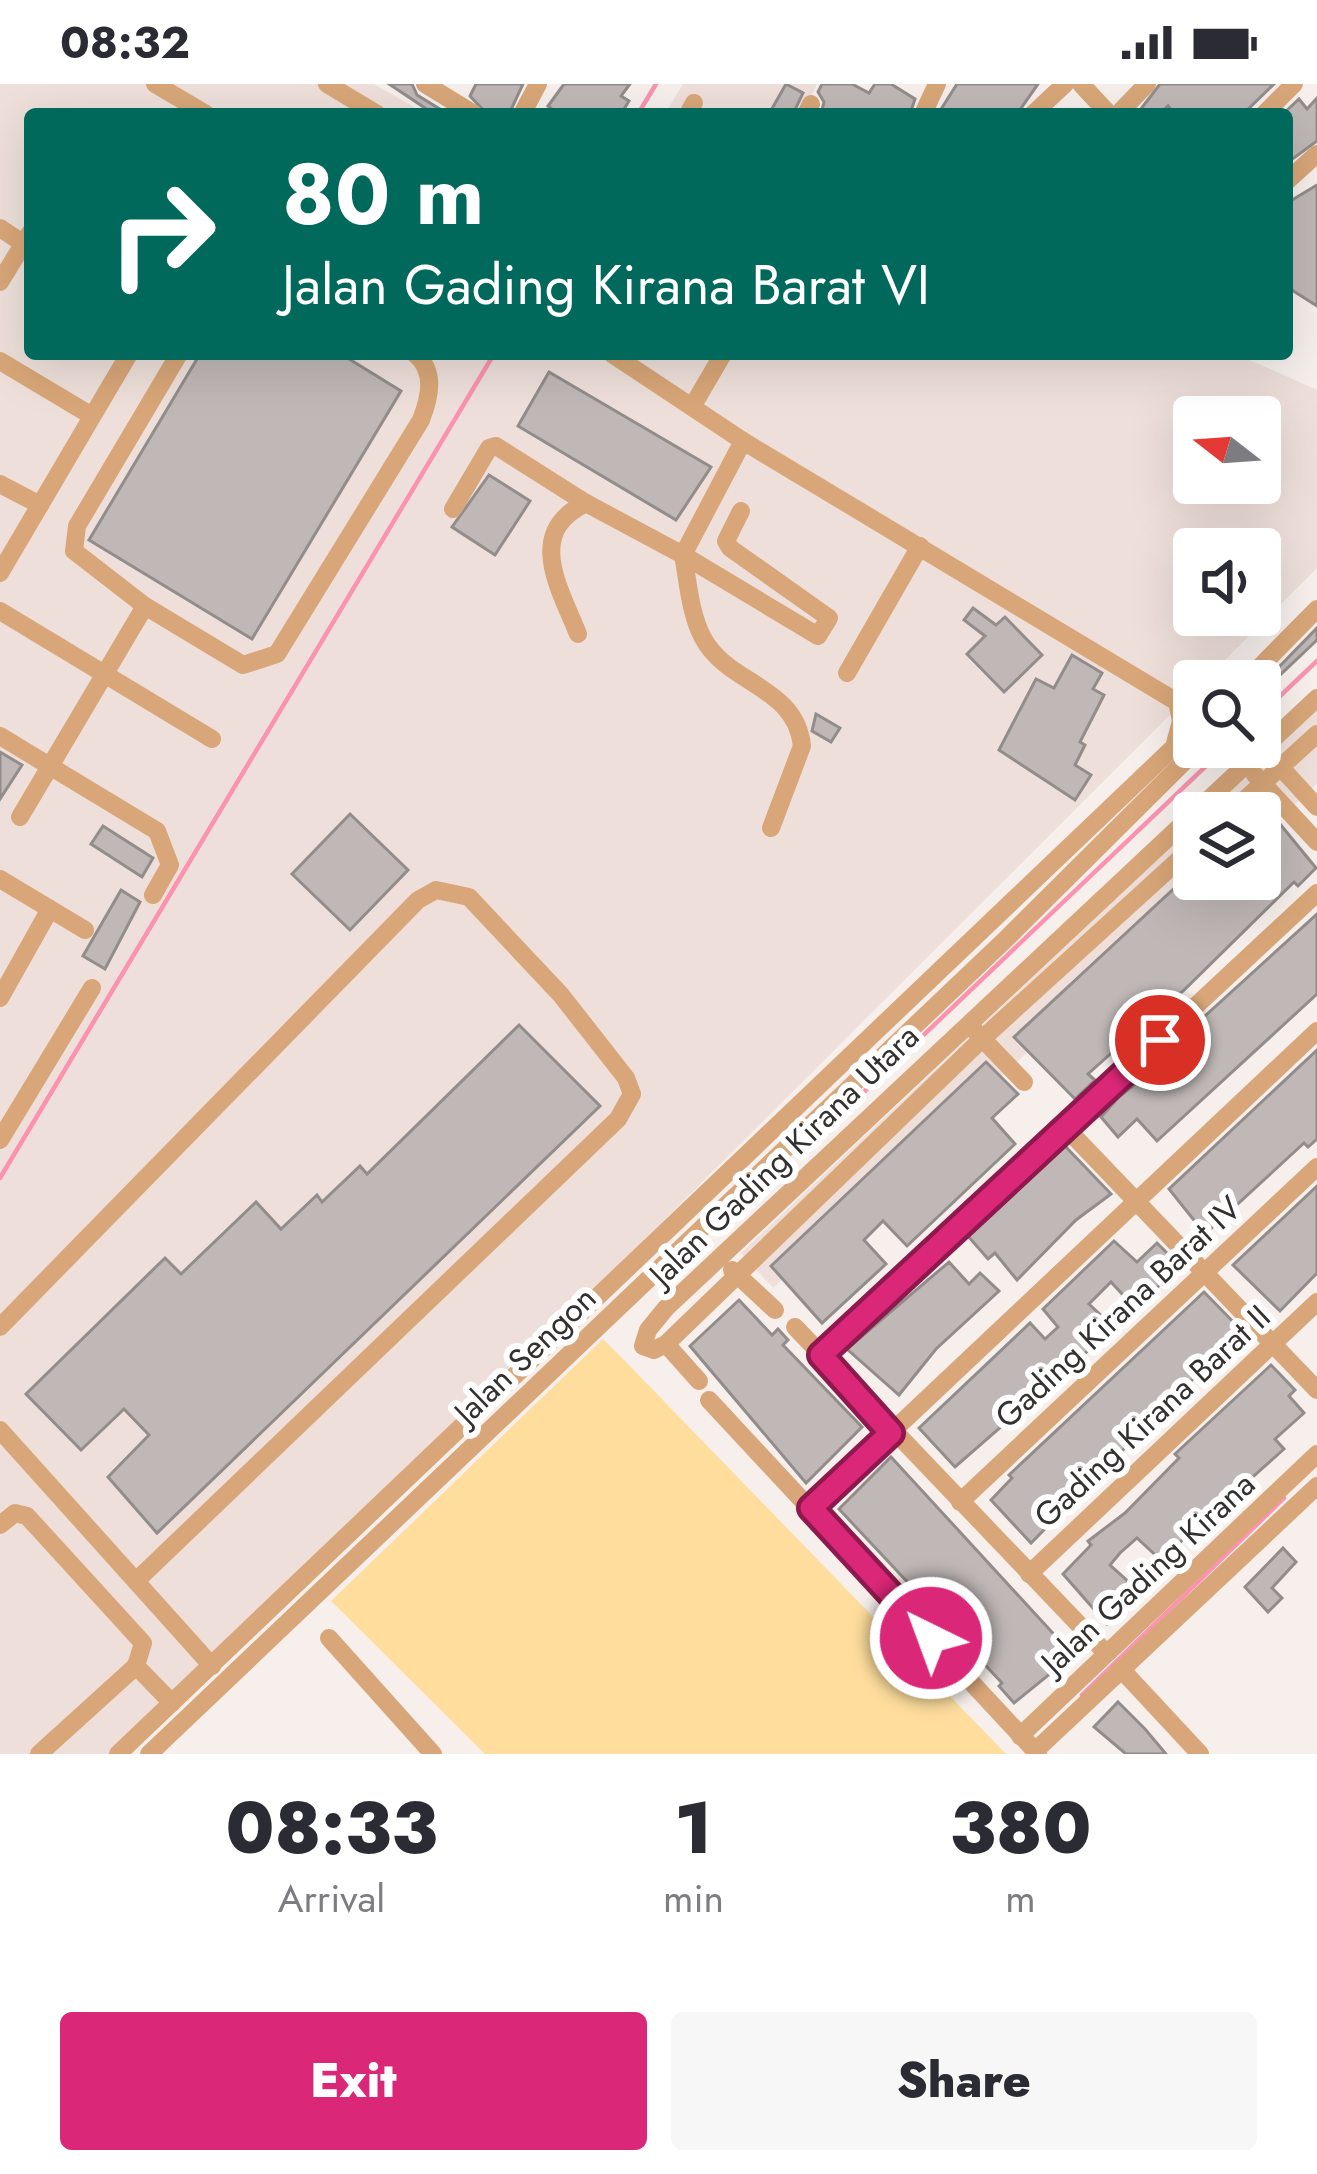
<!DOCTYPE html>
<style>
body{margin:0;font-family:Jost,sans-serif;background:#f7f7f7;color:#2b2b33;height:100vh;display:flex;flex-direction:column;font-size:45px;white-space:nowrap}
*{box-sizing:border-box;margin:0}
p{font-size:39px;color:#7c7c81}
.icon{flex:none;width:66px;height:66px;fill:none;stroke:currentColor;stroke-width:2;stroke-linecap:round;stroke-linejoin:round}
.map{position:relative;height:1670px;overflow:hidden}
.side{display:flex;flex-direction:column;background:#fff;flex:1}
.side>*{flex:none}
.guide{position:absolute;left:24px;top:24px;width:1269px;height:252px;border-radius:12px;box-shadow:0 12px 48px #0002;background:#00695c;color:#fff;overflow:hidden}
.needle{width:78px;rotate:287deg}
.controls{position:absolute;left:1173px;top:312px;display:grid;gap:24px}
.controls a{display:grid;place-items:center;width:108px;height:108px;border-radius:12px;background:#fff;box-shadow:0 12px 48px #0002;font-size:60px}
.pin{position:absolute;display:grid;place-items:center;width:102px;height:102px;color:#fff;margin:-51px;border:6px solid #fff;border-radius:50%;box-shadow:0 3px 12px #0007}
.me{position:absolute;width:132px;margin:-66px;rotate:318deg;stroke-linejoin:round;filter:drop-shadow(0 0 9px #0008)}
.turn{display:flex;align-items:center;gap:42px;height:252px;padding:0 60px;font-size:54px}
.turn .icon{width:156px;height:156px;stroke-width:2.5}
.turn b{display:block;font-size:84px;line-height:102px}
.eta{display:flex;justify-content:space-evenly;align-items:center;height:204px;text-align:center}
.eta b{font-size:72px;font-weight:800;line-height:84px}
.button{display:flex;gap:24px;margin-top:auto;padding:24px 60px}
.button a{flex:1;height:138px;border-radius:12px;background:#db2777;color:#fff;font-size:48px;font-weight:800;line-height:138px;text-align:center}
.button a+a{background:#f7f7f7;color:#2b2b33}
.status{display:flex;justify-content:space-between;align-items:center;height:84px;padding:0 60px;background:#fff;direction:ltr}
.status svg{height:33px;fill:currentColor}
.map>svg:first-child{display:block}
</style>
<div class="status"><b>08:32</b><svg viewBox="0 0 49 12"><path d="M0 12V9h3v3zM5 12V6h3v6zM10 12V3h3v9zM15 12V0h3v12zM26 1h20v11H26zM47 4h2v5h-2z"/></svg></div>
<div class="map">
<svg width="1317" height="1670" viewBox="0 0 1317 1670">
<rect width="100%" height="100%" fill="#f6efec"/>
<g fill="#eedfda" fill-rule="evenodd">
<path d="M0,0H374L426,30H30V270H1236L1317,306V484L1204,597H1194V607L129,1670H0ZM1194,333H1260V399H1194ZM1194,465H1260V531H1194Z"/>
<polygon points="683,0 817,0 803,30 665,30"/>
<polygon points="1317,625 1317,700 1260,753 1260,729 1207,729"/>
<polygon points="1194,741 1194,795 1214,795 773,1204 741,1169"/>
</g>
<polygon fill="#fedd9d" points="603,1255 624,1276 1006,1670 485,1670 331,1517"/>
<g fill="none" stroke-linecap="round" stroke-linejoin="round">
<g stroke="#fb93af" stroke-width="4.5">
<polyline points="638,30 656,0"/>
<polyline points="1260,631 1317,577"/>
<polyline points="806,1063 1226,663"/>
<polyline points="0,1094 494,270"/>
<polyline points="1082,1611 1284,1414"/>
</g>
</g>
<g fill="#bfb8b7" stroke="#928c8b" stroke-width="3">
<polygon points="389,0 412,0 417,11 448,30 434,30"/>
<polygon points="476,0 523,0 509,30 487,30 470,12"/>
<polygon points="564,0 630,0 621,12 629,17 621,30 558,30 548,22"/>
<polygon points="786,0 803,9 793,30 769,30"/>
<polygon points="822,0 852,0 869,9 875,0 891,0 915,15 910,30 821,30 824,18 818,8"/>
<polygon points="957,0 1038,0 1017,30 938,30"/>
<polygon points="1160,0 1274,0 1243,30 1175,30 1168,22 1159,30 1137,30"/>
<polygon points="1317,14 1317,57 1287,79 1283,30 1299,15 1307,25"/>
<polygon points="1317,101 1317,222 1287,203 1287,119"/>
<polygon points="200,270 341,270 401,307 252,555 89,456"/>
<polygon points="549,288 711,383 676,436 518,342"/>
<polygon points="489,391 530,417 495,471 452,443"/>
<polygon points="973,524 996,541 1005,533 1042,571 1004,608 967,570 985,552 964,536"/>
<polygon points="1317,544 1317,556 1280,591 1276,586"/>
<polygon points="1072,571 1102,589 1093,605 1104,611 1080,658 1085,661 1075,681 1091,691 1075,716 999,666 1036,595 1054,604"/>
<polygon points="816,630 840,644 831,658 812,647"/>
<polygon points="0,668 22,681 0,715"/>
<polygon points="1262,718 1316,784 1298,802 1294,798 1183,907 1143,935 1145,939 1088,990 1095,996 1075,1015 1014,953 1194,786 1194,795 1260,795"/>
<polygon points="350,730 408,786 350,846 292,790"/>
<polygon points="103,742 153,774 142,793 91,760"/>
<polygon points="121,806 140,818 105,885 83,872"/>
<polygon points="1317,830 1317,910 1157,1057 1137,1035 1118,1053 1101,1033 1118,1014 1182,962 1194,942"/>
<polygon points="519,941 600,1022 157,1449 108,1393 149,1351 124,1325 81,1366 26,1310 165,1174 181,1190 256,1118 281,1145 317,1111 322,1118 360,1082 367,1090"/>
<polygon points="1317,966 1317,1055 1308,1063 1304,1059 1205,1150 1169,1105"/>
<polygon points="986,978 1018,1010 992,1034 1015,1060 907,1162 883,1137 864,1156 886,1180 822,1239 771,1182"/>
<polygon points="1065,1062 1111,1110 1076,1136 1017,1196 995,1169 988,1175 968,1152"/>
<polygon points="1317,1102 1317,1189 1280,1227 1233,1181"/>
<polygon points="1114,1157 1137,1178 1157,1159 1180,1182 1135,1224 1111,1198 1089,1220 1111,1241 1098,1258 955,1383 919,1344 1030,1239 1045,1255 1058,1243 1043,1225"/>
<polygon points="949,1178 969,1200 980,1189 999,1207 936,1265 899,1311 847,1265"/>
<polygon points="1204,1208 1247,1252 1197,1291 1031,1459 991,1416 1012,1394 1009,1391"/>
<polygon points="739,1216 772,1251 778,1245 788,1256 783,1261 862,1343 806,1399 690,1262"/>
<polygon points="1271,1281 1295,1306 1289,1312 1304,1329 1275,1355 1284,1365 1183,1455 1164,1479 1137,1454 1120,1469 1110,1481 1140,1508 1107,1540 1063,1490 1091,1461 1088,1457 1125,1429 1179,1374 1175,1370"/>
<polygon points="891,1373 1073,1571 1014,1619 999,1602 1002,1599 839,1425"/>
<polygon points="1283,1464 1296,1478 1272,1504 1282,1514 1268,1528 1245,1503"/>
<polygon points="1118,1618 1145,1645 1166,1670 1126,1670 1094,1643"/>
</g>
<g fill="none" stroke-linecap="round" stroke-linejoin="round">
<g stroke="#d8a678" stroke-width="18">
<polyline points="155,0 206,30"/>
<polyline points="327,0 377,30"/>
<polyline points="425,0 474,30"/>
<polyline points="1081,0 1109,30"/>
<polyline points="522,30 538,0"/>
<polyline points="688,30 694,19"/>
<polyline points="806,30 811,20"/>
<polyline points="923,30 937,0"/>
<polyline points="1033,30 1065,0"/>
<polyline points="1118,30 1147,0"/>
<polyline points="1264,30 1294,0"/>
<polyline points="1287,97 1317,70"/>
<polyline points="0,144 30,164"/>
<polyline points="0,198 30,149"/>
<path d="M179,270L77,442L74,467L145,522L243,581L277,570L421,336C430,313 436,287 415,270"/>
<polyline points="0,277 92,332"/>
<polyline points="692,323 723,270"/>
<polyline points="0,400 40,421"/>
<polyline points="453,425 489,364 496,362 586,419"/>
<path d="M741,427L726,457L730,464L829,534L818,552L683,471C688,497 690,530 703,554C728,601 796,602 802,662L771,744"/>
<polyline points="0,489 129,270"/>
<polyline points="0,527 212,655"/>
<path d="M578,550C559,503 525,448 586,419L683,471L743,357"/>
<polyline points="847,589 920,462"/>
<polyline points="1246,597 1317,525"/>
<polyline points="0,652 157,747 170,781 153,811"/>
<polyline points="1274,676 1317,723"/>
<polyline points="1255,691 1317,758"/>
<polyline points="1230,729 1317,650"/>
<polyline points="20,733 145,522"/>
<polyline points="1194,762 982,955 666,1260 654,1266 643,1262 648,1246 666,1224 1317,614"/>
<polyline points="0,795 85,846"/>
<polyline points="0,914 50,825"/>
<polyline points="974,946 1024,998"/>
<polyline points="1065,1043 1317,1306"/>
<polyline points="0,1056 92,904"/>
<polyline points="732,1186 775,1226"/>
<polyline points="0,1243 418,816 436,806 469,813 561,911 626,994 632,1010 618,1035 136,1497"/>
<polyline points="795,1243 1106,1569"/>
<polyline points="666,1260 699,1297"/>
<polyline points="821,1271 1317,809"/>
<polyline points="709,1316 1038,1670"/>
<polyline points="0,1346 212,1582"/>
<polyline points="960,1418 1317,1083"/>
<polyline points="811,1424 1317,947"/>
<polyline points="0,1441 15,1429 27,1432 143,1559 136,1582 172,1619"/>
<polyline points="1029,1490 1317,1218"/>
<polyline points="329,1554 433,1670"/>
<polyline points="1121,1585 1200,1670"/>
<polyline points="1020,1652 1317,1370"/>
<polyline points="1035,1667 1317,1402"/>
<polyline points="39,1670 136,1582"/>
<polyline points="118,1670 1174,663 1181,637 1177,618 743,357 612,270"/>
<polyline points="149,1670 1007,854 1199,663"/>
</g>
</g>
<g fill="none" stroke-linecap="round" stroke-linejoin="round">
<defs>
<polyline id="route" points="931,1554 811,1424 891,1349 821,1271 1160,956"/>
</defs>
<use href="#route" stroke="#8e194d" stroke-width="30"/>
<use href="#route" stroke="#db2777" stroke-width="21"/>
</g>
<g text-anchor="middle" dominant-baseline="central" stroke-width="12" stroke-linejoin="round" paint-order="stroke">
<g font-size="33" fill="#333130" stroke="#fff">
<text transform="translate(784 1071) rotate(-44)">Jalan Gading Kirana Utara</text>
<text transform="translate(1118 1228) rotate(-43)">Gading Kirana Barat IV</text>
<text transform="translate(525 1271) rotate(-44)">Jalan Sengon</text>
<text transform="translate(1152 1332) rotate(-43)">Gading Kirana Barat II</text>
<text transform="translate(1148 1489) rotate(-43)">Jalan Gading Kirana</text>
</g>
</g>
</svg>
<div class="controls">
<a><svg class="needle" viewBox="-14 -14 28 28"><path d="M0-13l5 13h-10z" fill="#e53935"/><path d="M0 13l5-13h-10z" fill="#7c7c81"/></svg></a>
<a><svg class="icon" aria-label="sound" viewBox="0 0 24 24"><path d="M4 9h4l5-4v14l-5-4H4zM17 9q2 3 0 6"/></svg></a>
<a><svg class="icon" aria-label="search" viewBox="0 0 24 24"><circle cx="10" cy="10" r="6"/><path d="M15 15l6 6"/></svg></a>
<a><svg class="icon" aria-label="layers" viewBox="0 0 24 24"><path d="M12 4l9 5-9 5-9-5zM3 14l9 5 9-5"/></svg></a>
</div>
<div class="pin" style="left:1160px;top:956px;background:#d93025"><svg class="icon" aria-label="arrive" viewBox="0 0 24 24"><path d="M6 21V4h12l-3 4 3 4H6"/></svg></div>
<svg class="me" style="left:931px;top:1554px" viewBox="-20 -20 40 40"><circle r="17" fill="#db2777" stroke="#fff" stroke-width="3"/><path d="M0-11L8 9 0 5-8 9z" fill="#fff"/></svg>
<div class="guide">
<div class="turn"><svg class="icon" aria-label="right" viewBox="0 0 24 24"><path d="M7 20v-9h11M14 6l5 5-5 5"/></svg><div><b>80 m</b>Jalan Gading Kirana Barat VI</div></div>
</div>
</div>
<section class="side">
<div class="eta">
<div><b>08:33</b><p>Arrival</p></div>
<div><b>1</b><p>min</p></div>
<div><b>380</b><p>m</p></div>
</div>
<div class="button"><a>Exit</a><a>Share</a></div>
</section>
